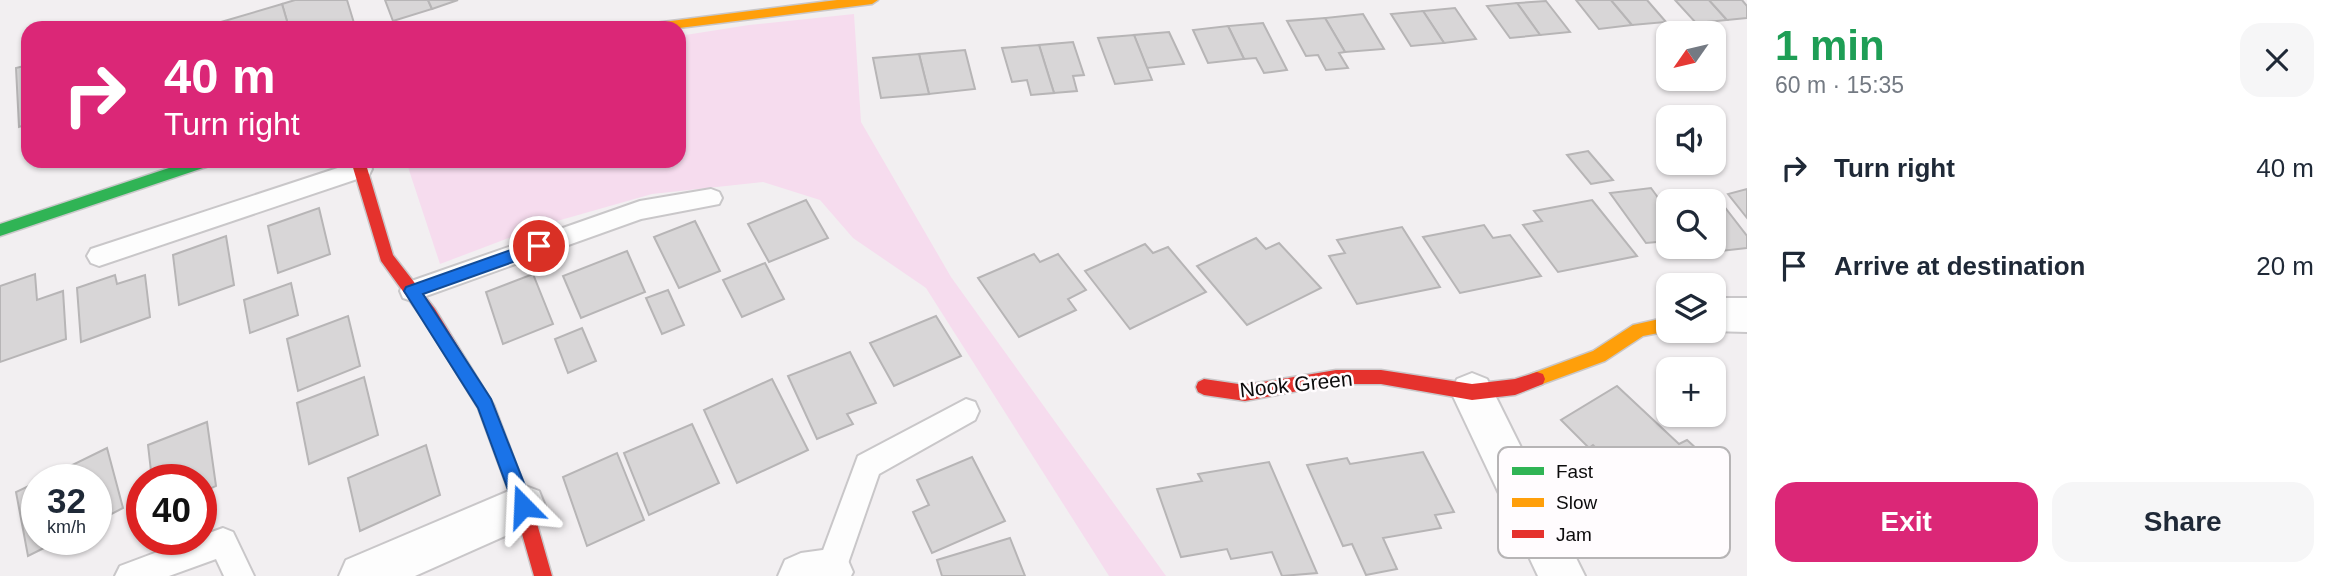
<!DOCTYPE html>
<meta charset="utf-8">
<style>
body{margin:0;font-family:Arial,sans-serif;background:#f6f6f7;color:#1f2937;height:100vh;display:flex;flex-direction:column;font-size:26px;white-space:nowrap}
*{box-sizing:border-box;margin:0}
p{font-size:23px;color:#747a83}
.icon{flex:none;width:38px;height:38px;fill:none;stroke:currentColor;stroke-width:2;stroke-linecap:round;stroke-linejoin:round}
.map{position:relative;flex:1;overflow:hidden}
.drawer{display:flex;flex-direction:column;background:#fff;width:595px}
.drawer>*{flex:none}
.guide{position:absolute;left:21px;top:21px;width:665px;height:147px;border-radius:21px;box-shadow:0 2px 5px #0004;background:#db2777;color:#fff;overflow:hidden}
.needle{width:46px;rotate:236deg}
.controls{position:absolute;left:1656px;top:21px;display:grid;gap:14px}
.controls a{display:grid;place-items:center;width:70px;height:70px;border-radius:14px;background:#fff;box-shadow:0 2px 5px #0004;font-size:35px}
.speed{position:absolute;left:21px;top:464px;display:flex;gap:14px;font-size:35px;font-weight:700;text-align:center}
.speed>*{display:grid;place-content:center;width:91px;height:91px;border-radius:50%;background:#fff;box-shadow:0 2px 5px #0004;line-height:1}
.speed small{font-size:18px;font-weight:400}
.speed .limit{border:10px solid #d22;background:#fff;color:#111}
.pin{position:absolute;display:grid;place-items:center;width:60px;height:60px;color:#fff;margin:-30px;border:4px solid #fff;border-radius:50%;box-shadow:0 2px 7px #0007}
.me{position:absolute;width:77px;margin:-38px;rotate:339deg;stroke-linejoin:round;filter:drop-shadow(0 0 5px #0008)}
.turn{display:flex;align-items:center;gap:24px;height:147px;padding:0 28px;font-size:32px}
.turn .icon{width:91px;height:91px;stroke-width:2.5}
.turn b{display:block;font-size:49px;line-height:60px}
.round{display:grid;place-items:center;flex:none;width:74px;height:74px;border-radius:21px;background:#f6f6f7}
.head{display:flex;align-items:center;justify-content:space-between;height:119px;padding:0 28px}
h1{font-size:42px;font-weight:700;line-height:52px;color:#1e9e55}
.action{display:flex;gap:14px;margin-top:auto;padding:14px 28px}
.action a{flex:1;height:80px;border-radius:21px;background:#db2777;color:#fff;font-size:28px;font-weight:700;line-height:80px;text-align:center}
.action a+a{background:#f6f6f7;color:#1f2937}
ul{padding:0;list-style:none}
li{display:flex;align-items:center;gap:21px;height:98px;padding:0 28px}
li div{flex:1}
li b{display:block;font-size:26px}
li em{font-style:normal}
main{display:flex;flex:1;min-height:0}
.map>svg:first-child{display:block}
</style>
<main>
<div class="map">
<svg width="1747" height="576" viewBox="0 0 1747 576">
<rect width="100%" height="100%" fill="#f2eff1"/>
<polygon fill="#f6dcee" points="854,14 861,122 951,277 1166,576 1109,576 926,288 853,238 820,200 763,182 652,194 543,225 440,264 406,161 679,161 679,36 749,25"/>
<g fill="#d8d6d7" stroke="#b7b5b6" stroke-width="2">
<polygon points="295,0 347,0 354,23 338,28 289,28 282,4"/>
<polygon points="385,0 428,0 432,9 393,21"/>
<polygon points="428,0 458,0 432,9"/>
<polygon points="1576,0 1611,0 1632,25 1599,29"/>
<polygon points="1611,0 1647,0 1666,22 1632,25"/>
<polygon points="1675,0 1709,0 1727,20 1696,23"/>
<polygon points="1709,0 1742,0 1747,6 1747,18 1727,20"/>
<polygon points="1546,1 1570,32 1540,35 1517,3"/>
<polygon points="1517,3 1540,35 1510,38 1487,6"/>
<polygon points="282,4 289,28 222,28 221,22"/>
<polygon points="1455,8 1476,39 1444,43 1423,11"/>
<polygon points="1423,11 1444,43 1411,46 1391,14"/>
<polygon points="1363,14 1384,49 1345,52 1325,18"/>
<polygon points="1325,18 1345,52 1339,53 1348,68 1326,70 1318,55 1306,56 1287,21"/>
<polygon points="1263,23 1287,70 1264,73 1256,58 1244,59 1228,26"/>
<polygon points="1228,26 1244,59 1208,63 1193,30"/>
<polygon points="1169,32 1184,64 1147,68 1134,35"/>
<polygon points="1134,35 1152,80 1115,84 1098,38"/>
<polygon points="1073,42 1084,75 1073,76 1077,91 1054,93 1039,45"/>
<polygon points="1039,45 1054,93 1031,95 1027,80 1012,82 1002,48"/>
<polygon points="965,50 975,89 929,94 919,54"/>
<polygon points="919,54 929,94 881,98 873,58"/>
<polygon points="28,65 28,124 19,127 16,68"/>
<polygon points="1588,151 1613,180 1591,184 1567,155"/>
<polygon points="1651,188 1659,199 1713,192 1747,236 1747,248 1694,254 1688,247 1713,247 1713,201 1668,201 1668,241 1646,243 1610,193"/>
<polygon points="1747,189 1747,218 1728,194"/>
<polygon points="806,200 828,238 769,262 748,224"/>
<polygon points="1592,200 1637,256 1558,272 1523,225 1542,221 1534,211"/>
<polygon points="319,208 330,254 278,273 268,226"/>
<polygon points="695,221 720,271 679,288 654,237"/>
<polygon points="1484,225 1493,238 1510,235 1541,276 1460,293 1423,237"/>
<polygon points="1402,227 1440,287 1357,304 1329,256 1345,253 1337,240"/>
<polygon points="226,236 234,285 179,305 173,255"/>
<polygon points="1256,238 1266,249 1279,243 1321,288 1247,325 1197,266"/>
<polygon points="1145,244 1153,253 1168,247 1206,292 1130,329 1085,271"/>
<polygon points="627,251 645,292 581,318 563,276"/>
<polygon points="1034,254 1040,262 1058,254 1086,290 1068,299 1076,310 1019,337 978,278"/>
<polygon points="765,263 784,299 742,317 723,280"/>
<polygon points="35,274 37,300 63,291 66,339 0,362 0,286"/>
<polygon points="533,274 553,324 503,344 486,292"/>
<polygon points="115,275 117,284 145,275 150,317 81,342 77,288"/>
<polygon points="291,283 298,315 250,333 244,300"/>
<polygon points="668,290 684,325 662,334 646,298"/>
<polygon points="348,316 360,366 298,391 287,339"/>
<polygon points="936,316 961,356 894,386 870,343"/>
<polygon points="582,328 596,361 568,373 555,339"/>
<polygon points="850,352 876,403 847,414 853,424 817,439 788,376"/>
<polygon points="364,377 378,435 309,464 297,403"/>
<polygon points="772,379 808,450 737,483 704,410"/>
<polygon points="1617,386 1679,444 1687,440 1708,459 1646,499 1593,445 1589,448 1561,420"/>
<polygon points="207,422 216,486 201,493 201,480 152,480 148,445"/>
<polygon points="692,424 719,483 649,515 624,453"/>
<polygon points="426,445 440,495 360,531 348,478"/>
<polygon points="107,448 123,508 96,522 96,480 64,480 62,470"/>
<polygon points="1423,452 1454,512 1435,515 1441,528 1383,538 1397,569 1366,575 1352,544 1343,546 1307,465 1347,458 1350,464"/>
<polygon points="617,453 644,520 587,546 563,477"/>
<polygon points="972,457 1005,521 932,553 913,512 929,505 917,480"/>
<polygon points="1269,462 1317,573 1282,576 1272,552 1231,559 1227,549 1181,557 1157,489 1202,481 1198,474"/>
<polygon points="62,470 64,480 42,480"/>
<polygon points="37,482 37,539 62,539 28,556 16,492"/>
<polygon points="1010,538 1025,576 942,576 937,560"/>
</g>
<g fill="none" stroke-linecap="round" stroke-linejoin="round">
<defs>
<g id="lane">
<polygon points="359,161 369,163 372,169 369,175 99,266 91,263 87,256 91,249"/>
<polygon points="711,189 719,192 722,198 719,204 641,219 412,301 403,298 400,291 403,284 640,201"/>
<polygon points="966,399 975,402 979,411 975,420 879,474 845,572 847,576 817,576 815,572 858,456"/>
<polygon points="223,528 233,532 254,576 224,576 216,559 169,576 115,576 120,566 192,539 201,539 201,536"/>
</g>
<g id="street">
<polygon points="1713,298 1747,298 1747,332 1710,331 1713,331"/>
<polygon points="1472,373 1487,379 1585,576 1538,576 1451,392 1457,379"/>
<polygon points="523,485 539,491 545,506 539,521 415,576 339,576 346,560"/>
<polygon points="830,549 846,556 853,572 851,576 778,576 785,560 801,553"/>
</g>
<polygon id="fast" points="190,161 214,161 212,165 0,236 0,224"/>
<g id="slow">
<polygon points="837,0 878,0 872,4 679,28 641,28 647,24"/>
<polygon points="1668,317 1669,331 1643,336 1605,361 1537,386 1531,384 1529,379 1531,374 1593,351 1633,325"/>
</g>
<g id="jam">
<polygon points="351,161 365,161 393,255 435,309 494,405 532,506 552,576 534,576 514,506 478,408 423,319 381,261"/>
<polygon points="1336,370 1381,370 1472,384 1515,379 1537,372 1543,374 1545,379 1543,384 1515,395 1472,400 1381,384 1336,384 1245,401 1204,395 1198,392 1196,387 1198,382 1204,379 1245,385"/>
</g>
</defs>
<use href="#lane" stroke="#c9c7c9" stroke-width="4"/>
<use href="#street" stroke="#c9c7c9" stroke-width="4"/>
<use href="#fast" stroke="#c9c7c9" stroke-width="3"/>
<use href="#slow" stroke="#c9c7c9" stroke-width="3"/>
<use href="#jam" stroke="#c9c7c9" stroke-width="3"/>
<use href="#lane" fill="#fdfdfd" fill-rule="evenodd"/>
<use href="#street" fill="#fdfdfd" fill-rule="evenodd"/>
<use href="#fast" fill="#30b455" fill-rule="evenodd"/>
<use href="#slow" fill="#ff9f0a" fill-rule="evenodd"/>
<use href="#jam" fill="#e5322d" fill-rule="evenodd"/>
</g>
<polygon fill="#1a73e8" stroke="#114b97" stroke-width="2" points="539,240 544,242 546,246 544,251 423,294 491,399 533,506 530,513 523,515 517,513 514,506 478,408 404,291 406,287"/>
<g text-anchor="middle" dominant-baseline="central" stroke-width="5" stroke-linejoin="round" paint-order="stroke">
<g font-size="21" fill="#0c0b0c" stroke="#fffcfe">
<text transform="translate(1296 384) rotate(-6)">Nook Green</text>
</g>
</g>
<rect x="1498" y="447" width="232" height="111" rx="10" fill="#fffcfe" stroke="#b6b4b5" stroke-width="2"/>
<rect x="1512" y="467" width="32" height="8" fill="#30b455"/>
<rect x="1512" y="498" width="32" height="9" fill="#ff9f0a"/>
<rect x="1512" y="530" width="32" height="8" fill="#e5322d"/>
<g font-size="19" fill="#0c0b0c">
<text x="1556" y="478">Fast</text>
<text x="1556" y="509">Slow</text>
<text x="1556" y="541">Jam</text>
</g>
</svg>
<div class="controls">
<a><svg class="needle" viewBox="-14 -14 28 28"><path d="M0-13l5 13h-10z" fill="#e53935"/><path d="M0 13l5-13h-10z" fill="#747a83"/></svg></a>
<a><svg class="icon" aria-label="sound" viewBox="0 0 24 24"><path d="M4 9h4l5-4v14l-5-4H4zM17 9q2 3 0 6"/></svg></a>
<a><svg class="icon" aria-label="search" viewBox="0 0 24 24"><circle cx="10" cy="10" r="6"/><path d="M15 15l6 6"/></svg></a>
<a><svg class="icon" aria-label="layers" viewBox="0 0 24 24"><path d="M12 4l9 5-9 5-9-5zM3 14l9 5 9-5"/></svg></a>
<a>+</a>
</div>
<div class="speed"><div>32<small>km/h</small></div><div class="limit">40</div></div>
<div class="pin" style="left:539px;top:246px;background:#d93025"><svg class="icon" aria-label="arrive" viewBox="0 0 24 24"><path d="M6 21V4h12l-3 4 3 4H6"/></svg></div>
<svg class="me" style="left:523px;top:506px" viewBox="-20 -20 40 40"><path d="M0-17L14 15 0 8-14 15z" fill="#1a73e8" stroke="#fff" stroke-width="4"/></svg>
<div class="guide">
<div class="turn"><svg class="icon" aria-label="right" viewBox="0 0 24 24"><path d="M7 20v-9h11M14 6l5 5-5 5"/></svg><div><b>40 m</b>Turn right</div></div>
</div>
</div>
<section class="drawer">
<div class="head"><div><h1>1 min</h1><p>60 m · 15:35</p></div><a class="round"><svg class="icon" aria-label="close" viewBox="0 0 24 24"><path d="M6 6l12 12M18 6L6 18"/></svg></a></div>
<ul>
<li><svg class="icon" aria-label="right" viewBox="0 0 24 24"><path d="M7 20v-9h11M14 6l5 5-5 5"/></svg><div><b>Turn right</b></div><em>40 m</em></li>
<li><svg class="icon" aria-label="arrive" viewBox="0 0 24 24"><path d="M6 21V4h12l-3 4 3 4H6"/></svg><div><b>Arrive at destination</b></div><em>20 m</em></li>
</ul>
<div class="action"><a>Exit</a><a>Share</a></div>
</section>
</main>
